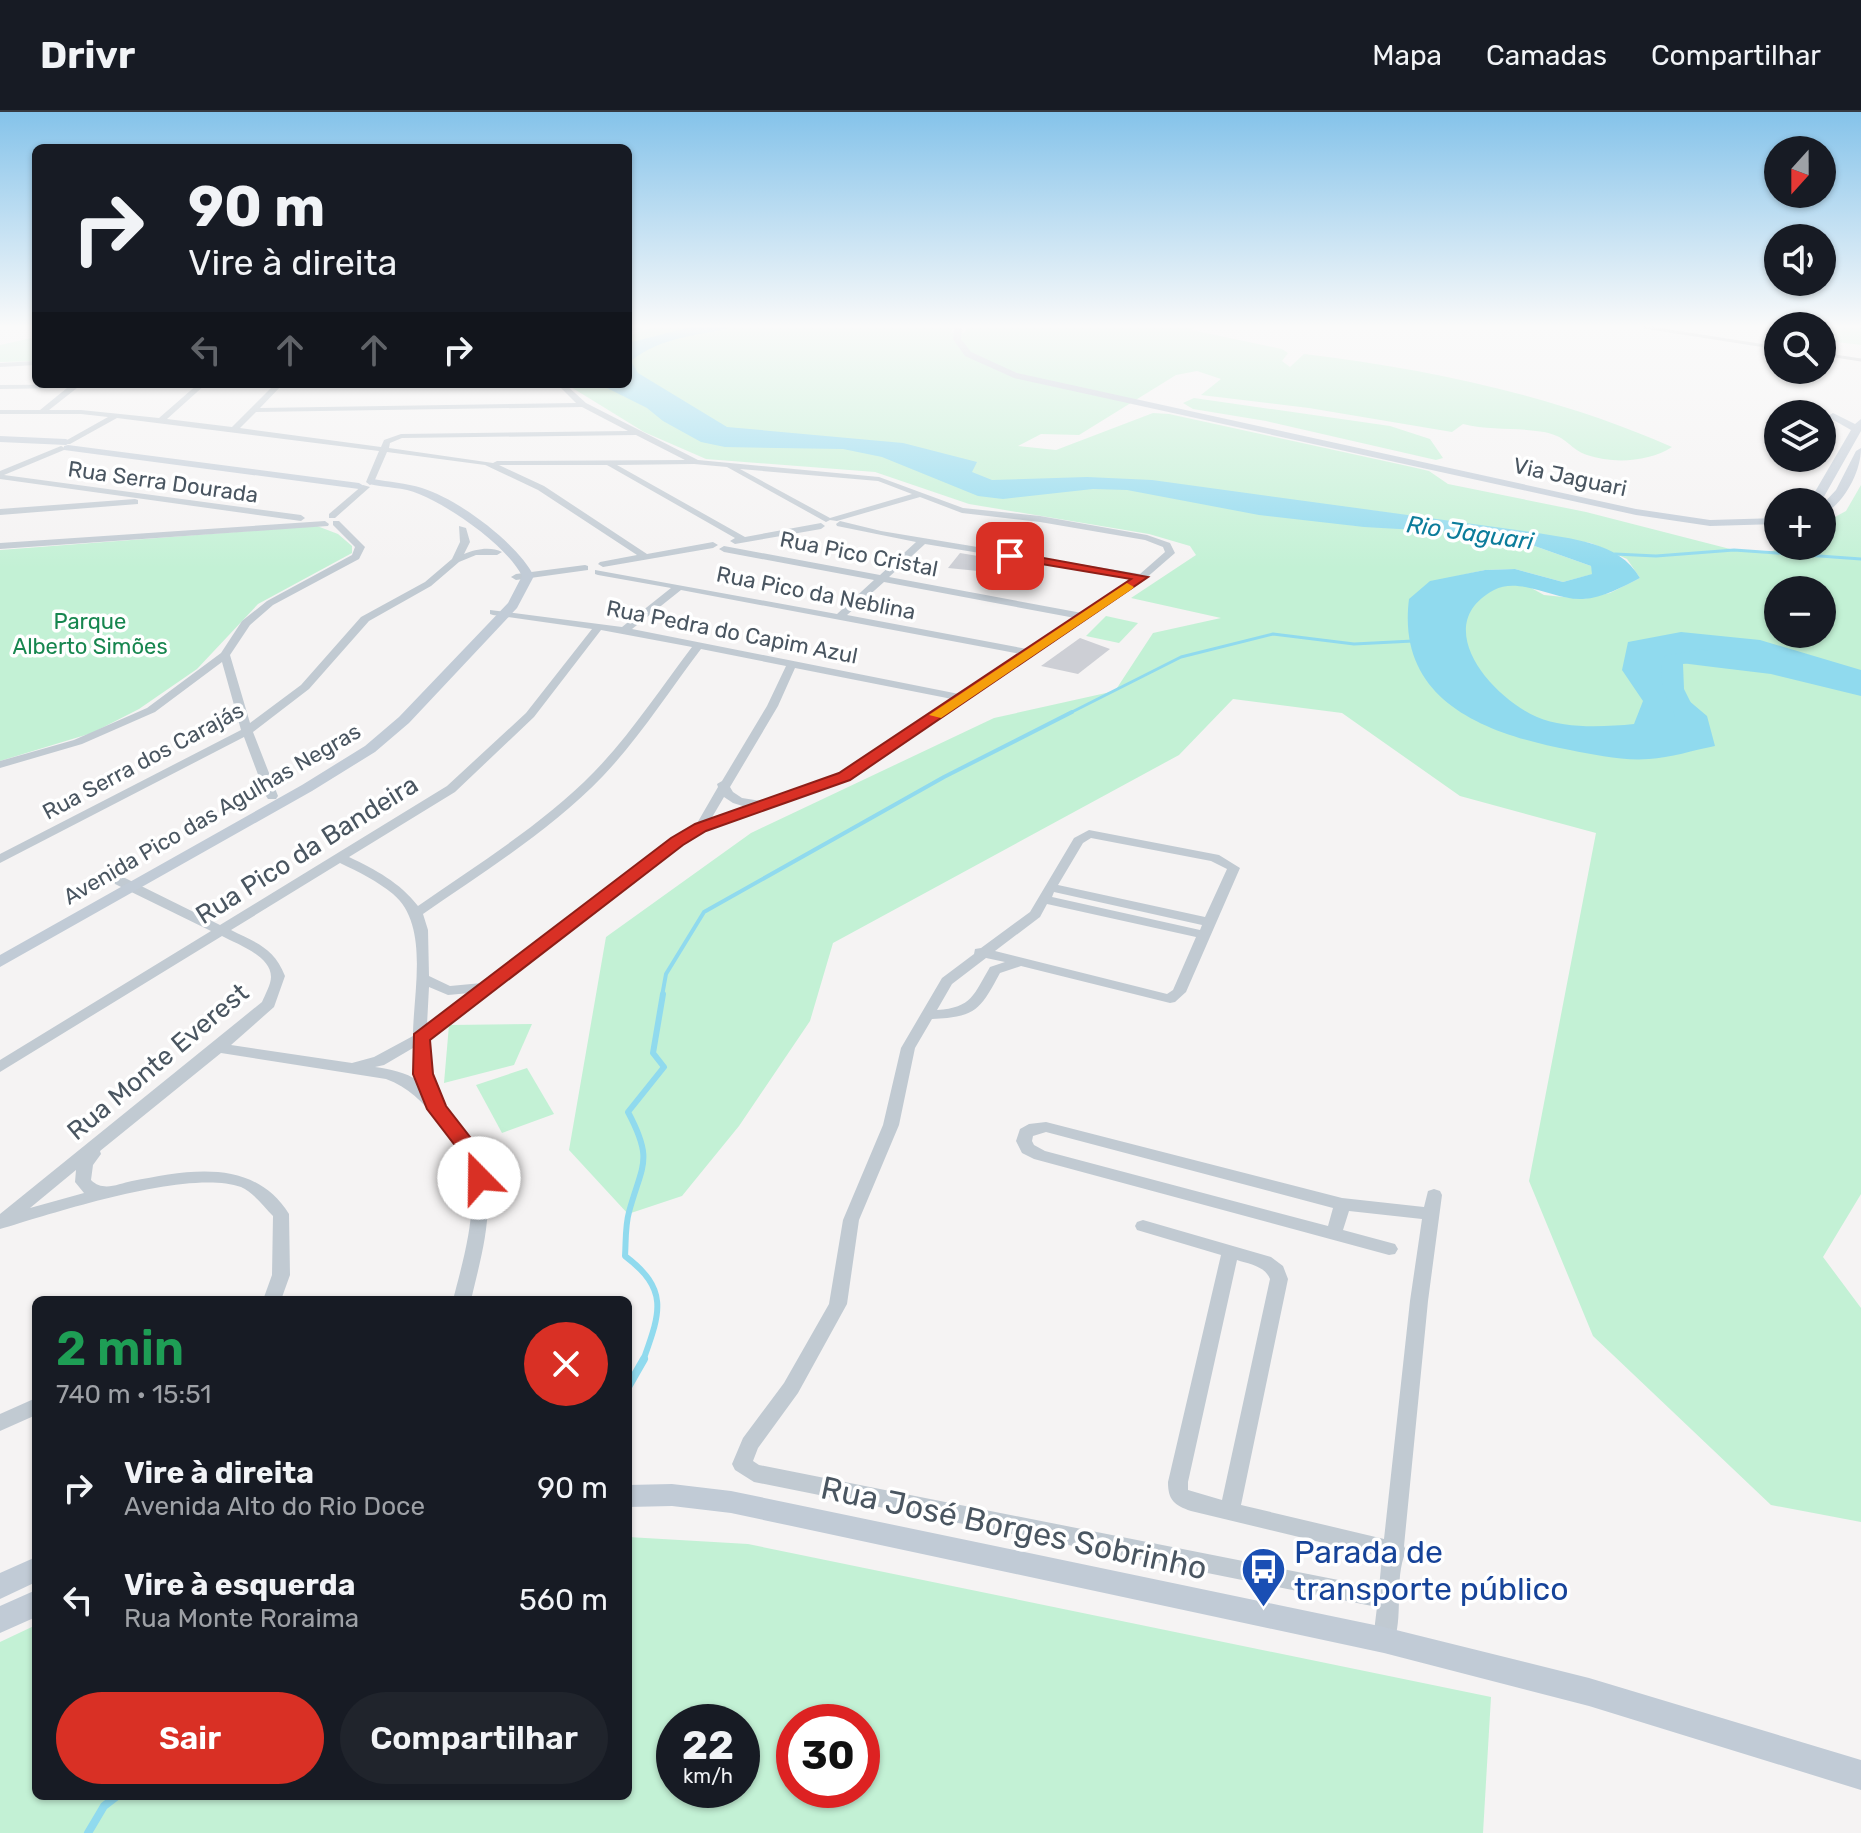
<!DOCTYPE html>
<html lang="pt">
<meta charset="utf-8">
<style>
body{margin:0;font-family:Rubik,sans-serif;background:#20242c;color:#f1f3f6;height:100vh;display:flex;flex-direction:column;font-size:30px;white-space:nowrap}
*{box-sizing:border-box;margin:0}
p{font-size:26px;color:#9ea1a6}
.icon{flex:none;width:44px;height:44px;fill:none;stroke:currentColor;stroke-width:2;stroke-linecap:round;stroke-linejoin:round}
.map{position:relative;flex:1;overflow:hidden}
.sheet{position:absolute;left:32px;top:1184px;width:600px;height:504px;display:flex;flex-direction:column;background:#171b24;border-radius:12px;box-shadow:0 2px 6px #0004}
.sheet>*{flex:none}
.guide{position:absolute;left:32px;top:32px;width:600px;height:244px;border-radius:12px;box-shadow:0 2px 6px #0004;background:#171b24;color:#f1f3f6;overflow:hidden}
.needle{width:52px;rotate:201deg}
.buttons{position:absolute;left:1764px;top:24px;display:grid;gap:16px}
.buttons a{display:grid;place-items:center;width:72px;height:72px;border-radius:50%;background:#171b24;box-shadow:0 2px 6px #0004;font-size:40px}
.speed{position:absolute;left:656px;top:1592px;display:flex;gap:16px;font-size:40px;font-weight:700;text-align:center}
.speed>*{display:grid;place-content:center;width:104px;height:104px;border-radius:50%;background:#171b24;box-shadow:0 2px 6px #0004;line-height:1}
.speed small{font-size:20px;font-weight:400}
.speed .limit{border:12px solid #d22;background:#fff;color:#111}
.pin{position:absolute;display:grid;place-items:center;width:68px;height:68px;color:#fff;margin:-34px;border-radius:16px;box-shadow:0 4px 12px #0006}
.me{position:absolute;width:88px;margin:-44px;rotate:338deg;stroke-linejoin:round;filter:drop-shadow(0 0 6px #0008)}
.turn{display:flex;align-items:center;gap:28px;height:168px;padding:0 24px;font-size:36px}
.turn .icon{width:104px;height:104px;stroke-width:2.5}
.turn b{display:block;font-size:56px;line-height:68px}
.lanes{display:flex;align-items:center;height:76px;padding:0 24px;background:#0003;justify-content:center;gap:40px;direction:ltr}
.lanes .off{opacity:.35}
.round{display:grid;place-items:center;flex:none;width:84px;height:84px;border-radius:42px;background:#20242c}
.headline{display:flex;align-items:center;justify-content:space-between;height:136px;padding:0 24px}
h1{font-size:48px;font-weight:600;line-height:60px;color:#1e9e55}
.cta{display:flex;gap:16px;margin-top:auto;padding:16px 24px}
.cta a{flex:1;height:92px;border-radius:48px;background:#d93025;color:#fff;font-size:32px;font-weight:600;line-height:92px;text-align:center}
.cta a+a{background:#20242c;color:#f1f3f6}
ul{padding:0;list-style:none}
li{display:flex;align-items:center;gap:24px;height:112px;padding:0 24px}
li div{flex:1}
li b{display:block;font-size:30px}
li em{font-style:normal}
header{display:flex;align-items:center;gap:48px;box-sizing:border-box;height:112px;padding:0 40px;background:#171b24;border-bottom:2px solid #363941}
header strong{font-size:38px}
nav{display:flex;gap:44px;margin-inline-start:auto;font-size:28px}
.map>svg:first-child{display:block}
</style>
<header>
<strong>Drivr</strong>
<nav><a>Mapa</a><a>Camadas</a><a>Compartilhar</a></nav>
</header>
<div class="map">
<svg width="1861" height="1721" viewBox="0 0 1861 1721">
<rect width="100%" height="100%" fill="#f5f3f3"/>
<g fill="#c3f1d5" fill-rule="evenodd">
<path d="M628,215H644L643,218L656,215H953L951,221H964L967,215H1195L1192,218L1282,237L1288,241L1282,249L1290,255L1304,242C1430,257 1556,284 1672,335C1649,350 1613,352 1587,343C1569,337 1569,325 1544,320C1517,315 1490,319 1463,312L1452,320L1309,296L1201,283L1221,267L1197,259L1176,263L1079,323L1041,322L1018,334L1056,338L1153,301L1169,302L1412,355L1429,359L1448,372L1586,400L1734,438L1771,440L1782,434H1822V412L1846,399L1861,373V1082L1823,1145L1861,1196V1410L1771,1393L1593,1224L1529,1069L1596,721L1460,684L1342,601L1233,587L1179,643L833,831L810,909L739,1014L682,1084L628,1102L569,1038L606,825L751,721L994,606L1115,579L1153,521L1221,506L1131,486L1196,443L1190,434L1149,422L969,392L875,360L706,347L644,320L566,272H628V225L640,219H628ZM1368,398L1591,431L1627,447L1640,466L1610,481L1583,487L1544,483L1515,467L1435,469L1485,458L1515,457L1563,470L1593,462L1591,454L1504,423L1349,413ZM1778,478H1822V522H1778Z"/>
<polygon points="1822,215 1861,215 1861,233 1822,228"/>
<polygon points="36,225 36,249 0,250 0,233"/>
<polygon points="1194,286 1390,314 1430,327 1443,346 1436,348 1266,309 1193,297 1183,291"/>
<polygon points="317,414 338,422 352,434 352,441 258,492 197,557 139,597 92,621 0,649 0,438"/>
<polygon points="1106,504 1138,511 1119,531 1086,524"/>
<polygon points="532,912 514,953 444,971 449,913"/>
<polygon points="527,956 554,1002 502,1021 476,973"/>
<path d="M628,1425L748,1432L1491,1585L1483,1721H0V1530L36,1513V1684H628ZM674,1610H742V1678H674ZM794,1610H862V1678H794Z"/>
</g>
<path fill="#90daee" d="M691,215H735C698,224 662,224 631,249L638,261L727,315L903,331L977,350L972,360L992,368L1087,365L1152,368L1532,420C1570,427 1619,429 1640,466C1622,475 1603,486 1583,487C1555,489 1520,464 1494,478C1429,513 1491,585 1537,605C1565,617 1604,615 1634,612L1643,589L1622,558L1628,530L1681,520L1760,528L1861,558V584L1771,562L1713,555L1681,551L1663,560L1668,571L1707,604L1715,634C1694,638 1670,646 1649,647C1623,649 1595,643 1570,638C1487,622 1396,590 1409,487L1430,469L1485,458L1515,457L1563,470L1592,462L1591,454L1504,423L1364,415L1259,403L1127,378L1093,377L1003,387L978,384L882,345L843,337L725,335L701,330L663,309L647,296L599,272H628V231Z"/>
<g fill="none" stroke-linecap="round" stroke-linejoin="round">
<g stroke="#90daee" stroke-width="3">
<polyline points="1615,442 1656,444 1734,438 1861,447"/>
<polyline points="1068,602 1181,545 1273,522 1354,532 1413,529"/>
</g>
<polyline stroke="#90daee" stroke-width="4" points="662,884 666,862 704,800 944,665 1072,600"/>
<path stroke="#90daee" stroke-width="6" d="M643,1249C660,1201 670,1178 625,1144C626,1130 625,1114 629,1100C642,1052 654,1049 628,1000L664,955L653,941L663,882"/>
<g stroke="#90daee" stroke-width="8">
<polyline points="628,1275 644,1247"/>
<polyline points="88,1721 104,1694 117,1684"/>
</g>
<path fill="#90daee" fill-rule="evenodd" d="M1701,537L1708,539L1711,543L1708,547L1683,552L1684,577L1697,603L1691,615H1675L1672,610L1675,603C1666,585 1655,563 1665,544Z"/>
</g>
<g fill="#cdcfd5">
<polygon points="960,441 990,446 978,459 948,456"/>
<polygon points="1080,526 1110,537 1078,562 1041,554"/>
</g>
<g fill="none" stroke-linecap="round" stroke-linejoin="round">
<g fill="#c1cad2" fill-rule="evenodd">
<polygon points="36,249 36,253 0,255 0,251"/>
<path d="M170,272L166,274L77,276L49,298H81L159,306L198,272H206L167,307L232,315L275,272H283L260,296L576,291L557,272H565L586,291L698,348L879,365L963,396L1040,404L1147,423L1170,431L1175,441L1145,467L848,666L705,718L681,732L427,928C429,952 431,978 446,998C457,1013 472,1025 479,1043C498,1090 482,1141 471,1188H453C464,1144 485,1079 460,1037C454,1026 445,1018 437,1008C423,990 408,975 386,967L221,941L100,1039L101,1042L93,1053L91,1068C103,1080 118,1072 132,1069C188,1058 253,1045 289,1102L290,1163L281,1188H263L272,1163L273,1104C264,1095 253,1080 241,1075C188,1056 54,1101 0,1117V1102L262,890C265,883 271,872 271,865C271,844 237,832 222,824L0,960V948L211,819L115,772L114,769L115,766H125L220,813L447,674L526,601L592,517L493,503L490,502V498L622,515L671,476L598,463L595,462V458L837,502L874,468L724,440L719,437L724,434L880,463L916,430L837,414L836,412L840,409L881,419L1140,462L1165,440L1163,435L1145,428L1040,410L962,401L920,385L837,409L830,408L826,410L727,355L694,352L617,353L745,425L821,411L825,414L821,417L735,432L730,429L735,426L607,353H499L544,374L647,442L713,430L718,433L713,436L603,455L598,452L600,450L637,443L538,378L485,353L387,340L374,370L370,373L366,370L379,339L117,306L70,332H67V328L108,305L81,302H0V298H40L67,276L0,277V273ZM582,295L628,319L401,322L384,328L381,335L240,316L256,300ZM636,323L685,348L497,349L493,351L389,336L390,331L402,326ZM740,357L878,369L912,382L830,406ZM925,432L1133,466L1082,501L889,465ZM884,470L1075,506L1027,537L847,503ZM681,478L1020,542L959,582L632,517ZM601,518L692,535C660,577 631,622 594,660C542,713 478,752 418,794C399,770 376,758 349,745L455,680L534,605ZM701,537L786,554L767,594L722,669L717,672L718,675L696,713L673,726L482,871L450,874L429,864L428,818L423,802C485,759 551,718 603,664C640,625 669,579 701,537ZM795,556L952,587L840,662L761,689L742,686L733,680L730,675L778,594ZM724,685L733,691L746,695L711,707ZM340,751C359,760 377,769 393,782C430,813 413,881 413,924L374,945L352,951L231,933L274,895L285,864C274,836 257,831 231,818ZM429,875L448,883L470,881L427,913ZM413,936L418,969C406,960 389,957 375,955L384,953ZM76,1058L75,1070L84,1081L30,1096Z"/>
<polygon points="61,334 65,336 64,338 4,363 301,403 305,406 301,409 0,367 0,359"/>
<polygon points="363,373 370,375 335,406 329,406 329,402"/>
<polygon points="135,387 138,388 138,392 0,403 0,397"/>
<polygon points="325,409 329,412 328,414 0,437 0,431"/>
<path d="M333,409H339L365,435L359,447L273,493L250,513L230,543L250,611L301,573L361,505L425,470L452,447L460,430L459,414L466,416L470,430L464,442C475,437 491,434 502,440L497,443H476L459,450L431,474L369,509L309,577L253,620L278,684L276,687H268L266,684L244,625L0,751V742L241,618L222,550L155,600L82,632L0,656V649L74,628L147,596L221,541L242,509L267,489L352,443L355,435L333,413Z"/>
<polygon points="585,453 588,454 588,458 516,468 511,465 516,462"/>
<path d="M1089,718L1219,743L1240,756L1186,880L1175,890L1170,891L1021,854L1000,861C980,898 976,905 932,907L915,936L899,1013L859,1108L847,1192L798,1281L758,1336L753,1349L759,1353L1379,1476L1382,1445L1191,1399C1174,1393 1168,1388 1168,1370L1221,1143L1137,1118L1135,1114L1137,1110L1143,1108L1271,1145L1283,1154L1288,1167L1241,1393L1384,1427L1410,1189L1422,1107L1349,1099L1343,1118L1395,1132L1398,1137L1395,1142L1389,1143L1034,1047L1022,1041L1016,1029L1020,1017L1029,1012L1046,1010L1342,1086L1424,1095L1428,1079L1434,1077L1440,1079L1442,1083L1428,1189L1404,1434L1406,1439C1393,1469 1405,1505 1392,1535L1384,1538L1376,1535L1373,1528L1377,1495L754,1370L735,1358L732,1352L743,1326L784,1271L829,1192L843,1108L883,1013L901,936L942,866L974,842L975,837L981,836L1030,800L1074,726ZM1091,726L1211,749L1227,757L1205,805L1058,773L1083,731ZM1054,780L1202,813L1200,818L1052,785ZM1047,792L1196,825L1173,878L1167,882L995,839L1040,805ZM986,846L1005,850L990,855C974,882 972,896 937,898L952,872ZM1046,1020L1333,1096L1328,1114L1045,1039L1034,1033L1032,1029L1033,1024ZM1237,1148C1249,1152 1265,1154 1270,1167L1222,1388L1188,1378V1370Z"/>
<polygon points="36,1286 36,1303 0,1319 0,1302"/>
</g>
<g fill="#c1cbd6" fill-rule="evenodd">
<polygon points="954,215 962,215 961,227 971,240 1017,261 1636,397 1710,408 1778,406 1778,412 1710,414 1636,403 1014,266 965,244 953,227"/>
<polygon points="1833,301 1855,312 1861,307 1861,319 1821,390 1809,390 1851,318 1830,306 1828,304"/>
<polygon points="0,324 66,327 71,330 66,333 0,330"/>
<polygon points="68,333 359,371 364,374 359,377 64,338 64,334"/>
<path d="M1861,336C1861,360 1844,392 1822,403V393L1836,378L1856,339Z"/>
<path d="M373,367C389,370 406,371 422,376C458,387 517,431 534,464L517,496L409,611L375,640L312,679L0,855V843L302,673L365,634L399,605L508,491L522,464C507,434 451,395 419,382C404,375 385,376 369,372L368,370Z"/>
<polygon points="672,1372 731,1379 1384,1515 1589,1566 1861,1648 1861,1678 1589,1594 1384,1541 731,1401 672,1394 628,1395 628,1373"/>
<polygon points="36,1445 36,1470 0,1487 0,1461"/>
<polygon points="36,1478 36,1505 0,1521 0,1494"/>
</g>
<g stroke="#b5b8bd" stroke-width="3">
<polyline points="1644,215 1778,236"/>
<polyline points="1822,242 1861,248"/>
</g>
</g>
<linearGradient id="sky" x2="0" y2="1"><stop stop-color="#85c3ea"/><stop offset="0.47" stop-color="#fafafa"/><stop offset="1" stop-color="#fafafa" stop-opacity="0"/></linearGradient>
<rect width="1861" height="456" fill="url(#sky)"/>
<polygon fill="#d93025" stroke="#8d1f18" stroke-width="2" points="1010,440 1148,465 850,668 706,719 683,733 430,928 433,962 446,994 477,1034 489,1066 479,1073 471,1071 460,1040 427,997 413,962 414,922 671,726 695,712 839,661 1131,467 1005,446 1004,444"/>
<polygon fill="#f59e0b" points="1127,471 1134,475 1132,477 941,606 929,603"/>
<defs>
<symbol id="bus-pin" viewBox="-11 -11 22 30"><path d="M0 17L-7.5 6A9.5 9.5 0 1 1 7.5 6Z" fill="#1a4fb4" stroke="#fff"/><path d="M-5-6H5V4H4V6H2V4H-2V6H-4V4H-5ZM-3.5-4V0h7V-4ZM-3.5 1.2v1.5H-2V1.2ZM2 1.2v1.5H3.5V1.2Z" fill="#fff"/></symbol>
</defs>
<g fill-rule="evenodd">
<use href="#bus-pin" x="1238" y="1432" width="51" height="69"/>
</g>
<g text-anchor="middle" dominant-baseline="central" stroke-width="7" stroke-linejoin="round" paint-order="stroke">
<g font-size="22" fill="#4a5661" stroke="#fff">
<text transform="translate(1570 365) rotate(12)">Via Jaguari</text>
<text transform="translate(163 370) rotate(8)">Rua Serra Dourada</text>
<text transform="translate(859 442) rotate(11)">Rua Pico Cristal</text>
<text transform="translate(816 481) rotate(11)">Rua Pico da Neblina</text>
<text transform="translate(732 520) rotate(11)">Rua Pedra do Capim Azul</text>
<text transform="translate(143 649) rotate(-28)">Rua Serra dos Carajás</text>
<text transform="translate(212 702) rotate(-30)">Avenida Pico das Agulhas Negras</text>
</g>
<g font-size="22" fill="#17864f" stroke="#fff">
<text x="90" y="509">Parque<tspan x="90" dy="25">Alberto Simões</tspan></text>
</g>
<g font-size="24" font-style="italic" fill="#0c7c9b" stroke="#fff">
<text transform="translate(1470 421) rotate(8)">Rio Jaguari</text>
</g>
<g font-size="26" fill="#4a5661" stroke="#fff">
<text transform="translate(307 738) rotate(-32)">Rua Pico da Bandeira</text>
<text transform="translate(158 950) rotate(-40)">Rua Monte Everest</text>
</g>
<g font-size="32" fill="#4a5661" stroke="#fff">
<text transform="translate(1014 1416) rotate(12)">Rua José Borges Sobrinho</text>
</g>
<g font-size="32" fill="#164399" stroke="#fff" text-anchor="start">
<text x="1294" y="1440">Parada de<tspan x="1294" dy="37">transporte público</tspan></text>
</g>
</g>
</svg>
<div class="buttons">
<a><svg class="needle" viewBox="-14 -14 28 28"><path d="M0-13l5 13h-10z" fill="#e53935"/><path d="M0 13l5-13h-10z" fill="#9ea1a6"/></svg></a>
<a><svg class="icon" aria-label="sound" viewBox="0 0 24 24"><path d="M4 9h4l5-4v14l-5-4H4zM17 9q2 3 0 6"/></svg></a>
<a><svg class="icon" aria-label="search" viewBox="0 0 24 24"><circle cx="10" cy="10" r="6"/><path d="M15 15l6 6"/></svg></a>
<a><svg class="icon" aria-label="layers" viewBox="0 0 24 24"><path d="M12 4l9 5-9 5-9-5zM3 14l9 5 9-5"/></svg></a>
<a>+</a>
<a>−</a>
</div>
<div class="speed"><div>22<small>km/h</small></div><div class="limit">30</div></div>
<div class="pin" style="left:1010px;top:444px;background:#d93025"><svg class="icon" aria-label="arrive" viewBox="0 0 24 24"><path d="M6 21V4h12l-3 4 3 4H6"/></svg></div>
<svg class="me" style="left:479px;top:1066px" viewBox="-20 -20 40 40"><circle r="19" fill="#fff"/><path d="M0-13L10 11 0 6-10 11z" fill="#d93025"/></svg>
<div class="guide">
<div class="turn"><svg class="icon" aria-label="right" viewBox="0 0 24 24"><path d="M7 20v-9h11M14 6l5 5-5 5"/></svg><div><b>90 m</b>Vire à direita</div></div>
<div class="lanes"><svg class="icon off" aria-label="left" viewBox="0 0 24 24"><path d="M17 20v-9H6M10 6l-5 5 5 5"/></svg><svg class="icon off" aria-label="ahead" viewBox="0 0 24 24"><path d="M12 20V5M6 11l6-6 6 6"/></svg><svg class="icon off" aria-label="ahead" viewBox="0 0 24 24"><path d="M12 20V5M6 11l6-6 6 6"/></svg><svg class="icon" aria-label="right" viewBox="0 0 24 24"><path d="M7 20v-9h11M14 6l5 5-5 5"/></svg></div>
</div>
<section class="sheet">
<div class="headline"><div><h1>2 min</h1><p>740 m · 15:51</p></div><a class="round" style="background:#d93025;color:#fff"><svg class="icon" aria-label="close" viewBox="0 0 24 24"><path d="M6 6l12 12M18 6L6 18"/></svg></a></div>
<ul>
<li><svg class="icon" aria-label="right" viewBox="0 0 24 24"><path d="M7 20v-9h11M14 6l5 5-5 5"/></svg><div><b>Vire à direita</b><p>Avenida Alto do Rio Doce</p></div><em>90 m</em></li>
<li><svg class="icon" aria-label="left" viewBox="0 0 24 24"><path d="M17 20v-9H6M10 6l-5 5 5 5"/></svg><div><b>Vire à esquerda</b><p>Rua Monte Roraima</p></div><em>560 m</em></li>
</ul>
<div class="cta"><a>Sair</a><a>Compartilhar</a></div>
</section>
</div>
